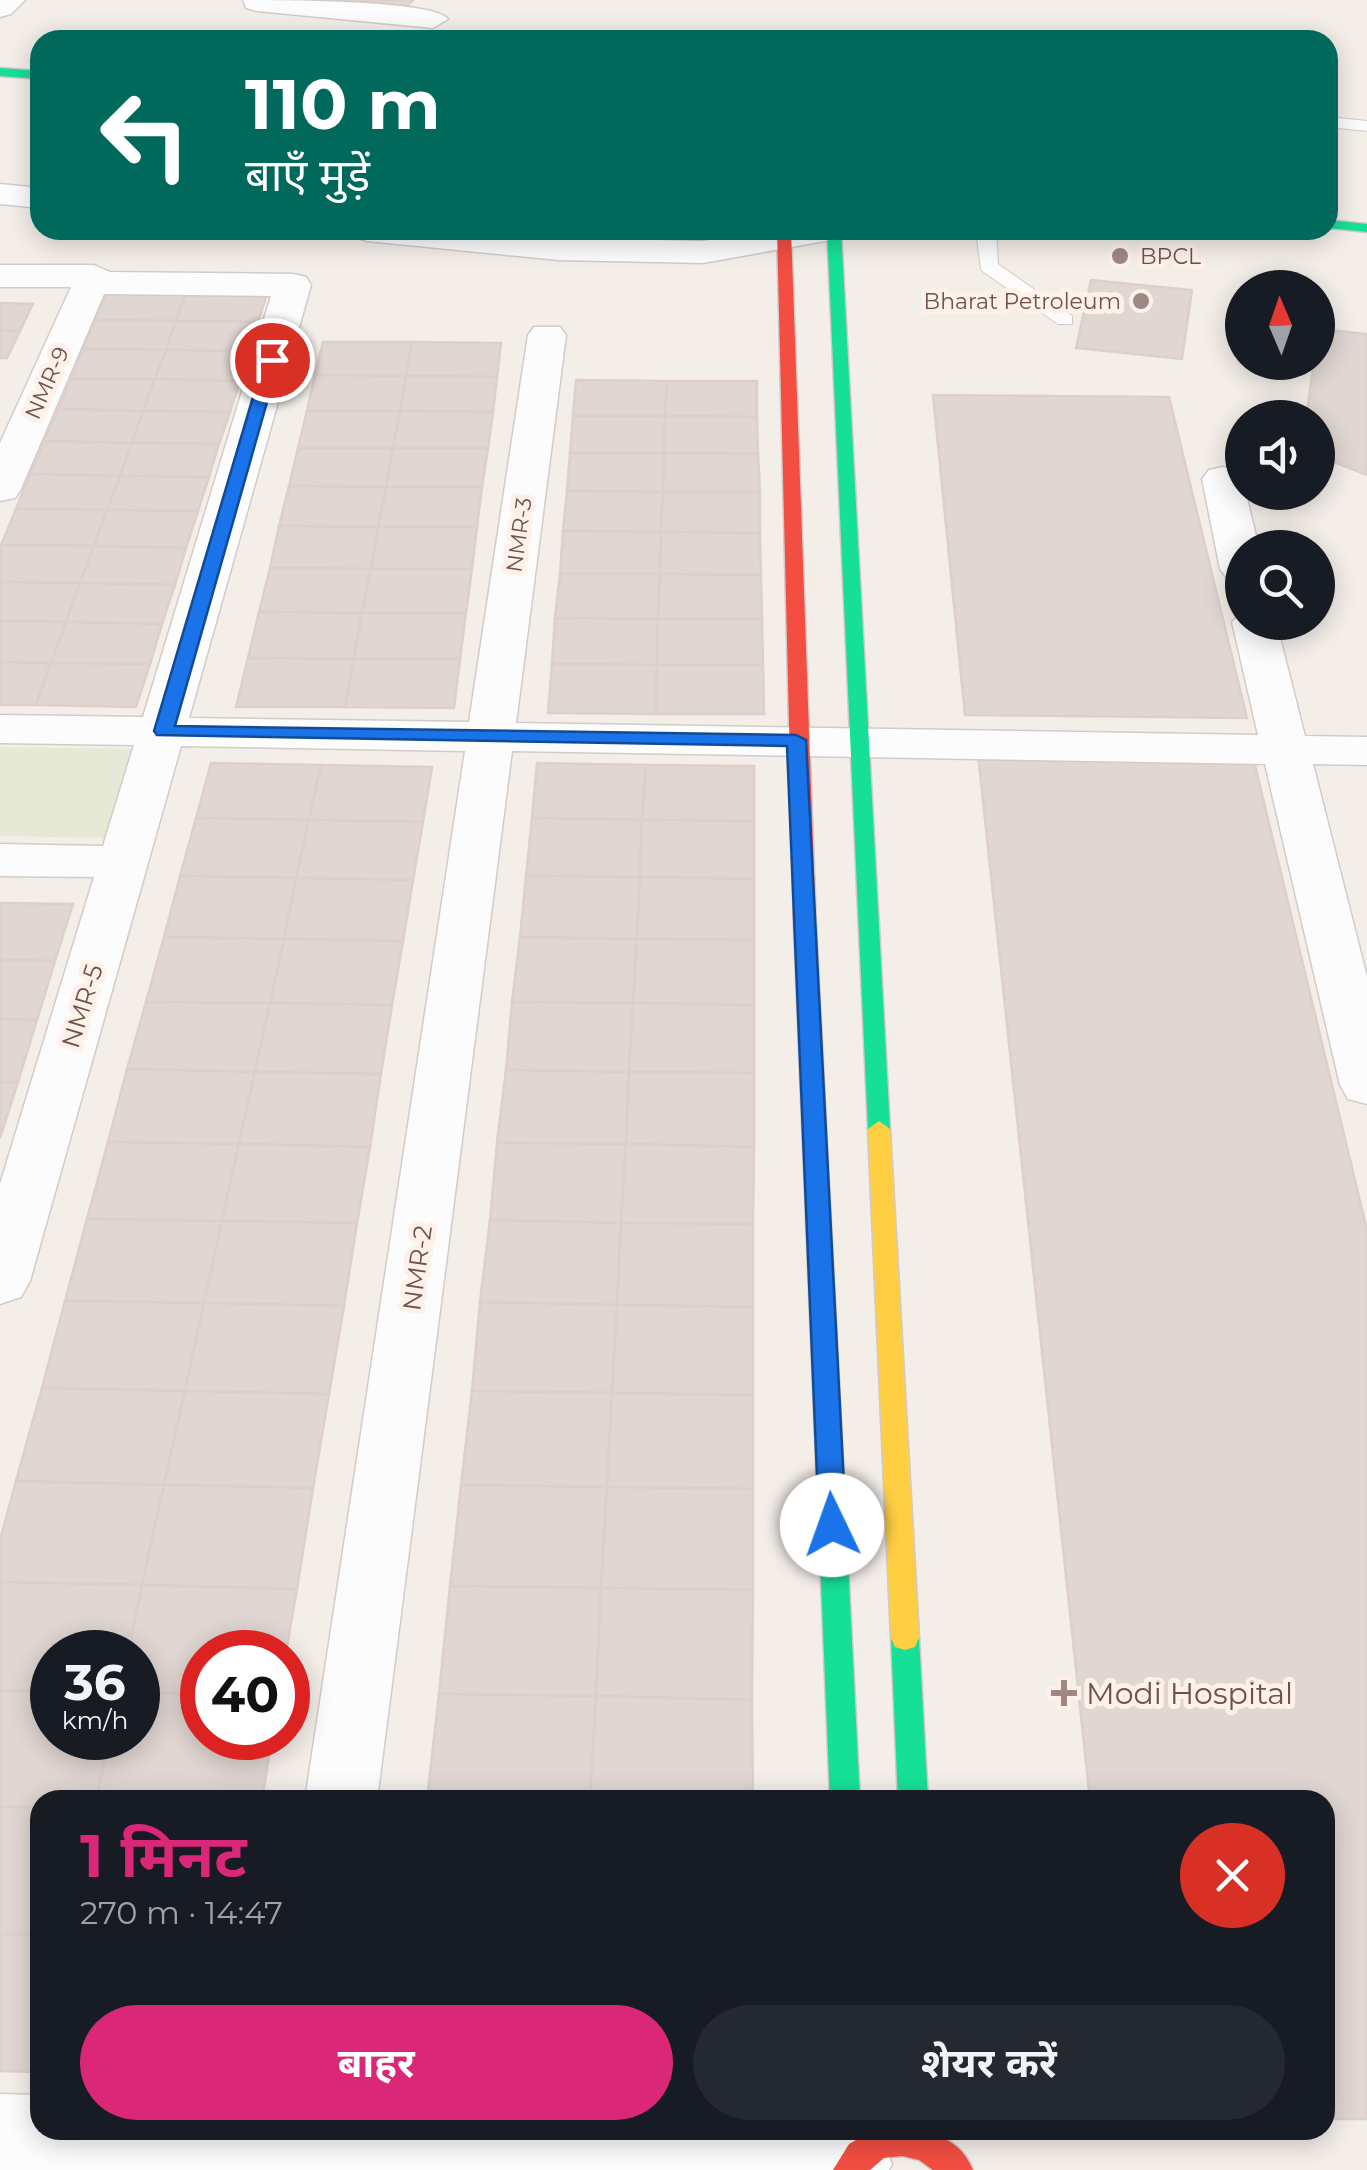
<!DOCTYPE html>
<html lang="hi">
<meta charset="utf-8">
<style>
body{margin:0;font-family:Montserrat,"Noto Sans Devanagari",sans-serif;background:#242831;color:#f1f3f6;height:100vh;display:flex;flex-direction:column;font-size:38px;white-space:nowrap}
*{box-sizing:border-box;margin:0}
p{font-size:32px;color:#9ea1a6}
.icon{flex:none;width:55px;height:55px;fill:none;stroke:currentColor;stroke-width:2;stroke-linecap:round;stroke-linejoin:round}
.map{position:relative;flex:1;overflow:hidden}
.details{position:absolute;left:30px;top:1790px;width:1305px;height:350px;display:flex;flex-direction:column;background:#171b24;border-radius:30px;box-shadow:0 5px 25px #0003}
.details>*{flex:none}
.hud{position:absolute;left:30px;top:30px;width:1308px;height:210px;border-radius:30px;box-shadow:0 5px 25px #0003;background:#00695c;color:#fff;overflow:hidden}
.needle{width:65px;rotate:358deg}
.tools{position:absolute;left:1225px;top:270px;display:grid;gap:20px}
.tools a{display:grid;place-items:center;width:110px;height:110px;border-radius:50%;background:#171b24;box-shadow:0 5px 25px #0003;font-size:50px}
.speed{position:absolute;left:30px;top:1630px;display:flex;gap:20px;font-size:50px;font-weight:700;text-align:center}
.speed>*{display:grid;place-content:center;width:130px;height:130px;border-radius:50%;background:#171b24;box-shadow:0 5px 25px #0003;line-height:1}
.speed small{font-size:25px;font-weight:400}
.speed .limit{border:15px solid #d22;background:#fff;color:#111}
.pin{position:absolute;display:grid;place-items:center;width:85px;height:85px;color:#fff;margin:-42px;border:5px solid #fff;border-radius:50%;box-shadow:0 2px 10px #0007}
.me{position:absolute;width:110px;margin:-55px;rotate:357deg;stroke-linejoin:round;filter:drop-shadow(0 0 8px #0008)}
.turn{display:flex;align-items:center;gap:35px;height:210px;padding:0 50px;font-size:45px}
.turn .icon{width:130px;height:130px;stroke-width:2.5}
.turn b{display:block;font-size:70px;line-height:85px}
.round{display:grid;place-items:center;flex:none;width:105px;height:105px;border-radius:52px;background:#242831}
.headline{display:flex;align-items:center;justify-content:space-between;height:170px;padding:0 50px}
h1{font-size:60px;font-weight:700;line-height:75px;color:#db2777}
.button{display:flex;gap:20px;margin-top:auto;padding:20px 50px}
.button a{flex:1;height:115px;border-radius:60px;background:#db2777;color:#fff;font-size:40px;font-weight:700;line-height:115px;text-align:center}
.button a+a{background:#242831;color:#f1f3f6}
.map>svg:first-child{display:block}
</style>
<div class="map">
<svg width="1367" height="2170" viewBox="0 0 1367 2170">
<rect width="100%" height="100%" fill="#f4eee9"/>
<polygon fill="#e5e9d5" points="0,747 137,749 111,838 0,836"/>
<g fill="#e0d6d2" stroke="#ddd0cc" stroke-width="2.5">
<polygon points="337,0 413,0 406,8"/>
<polygon points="1091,280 1192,290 1182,359 1076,348"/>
<polygon points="106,293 186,293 176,321 95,320"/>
<polygon points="186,293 267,294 258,322 176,321"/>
<polygon points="0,303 33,304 20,331 0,330"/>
<polygon points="95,320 176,321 166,350 83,349"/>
<polygon points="176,321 258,322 249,351 166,350"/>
<polygon points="1319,329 1367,334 1367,475 1318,456 1318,418 1306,418 1314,362 1318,362"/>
<polygon points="0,330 20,331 7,358 0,358"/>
<polygon points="323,342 412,342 406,376 315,375"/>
<polygon points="412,342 501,343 497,377 406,376"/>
<polygon points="83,349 166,350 155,379 71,379"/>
<polygon points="166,350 249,351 240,381 155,379"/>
<polygon points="315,375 406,376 400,411 307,411"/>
<polygon points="406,376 497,377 493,412 400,411"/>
<polygon points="71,379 155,379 143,411 58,409"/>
<polygon points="155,379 240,381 230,412 143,411"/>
<polygon points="576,380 667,381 665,416 573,416"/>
<polygon points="667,381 757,381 757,417 665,416"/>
<polygon points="933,395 1169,397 1247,718 965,715"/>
<polygon points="58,409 143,411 132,443 44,441"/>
<polygon points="143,411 230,412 219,444 132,443"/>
<polygon points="307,411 400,411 393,448 298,448"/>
<polygon points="400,411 493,412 488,448 393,448"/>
<polygon points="573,416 665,416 664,453 570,453"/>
<polygon points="665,416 757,417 758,454 664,453"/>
<polygon points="44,441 132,443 120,476 30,474"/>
<polygon points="132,443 219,444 209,477 120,476"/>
<polygon points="298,448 393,448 386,487 289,486"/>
<polygon points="393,448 488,448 482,487 386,487"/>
<polygon points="570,453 664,453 663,492 567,491"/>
<polygon points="664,453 758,454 760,492 663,492"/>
<polygon points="30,474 120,476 107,510 16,509"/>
<polygon points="120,476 209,477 198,511 107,510"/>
<polygon points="289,486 386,487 378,527 279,526"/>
<polygon points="386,487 482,487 477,527 378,527"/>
<polygon points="567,491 663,492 661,532 563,531"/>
<polygon points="663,492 760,492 760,533 661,532"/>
<polygon points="16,509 107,510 94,546 1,545"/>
<polygon points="107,510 198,511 186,548 94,546"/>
<polygon points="279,526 378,527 371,569 270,568"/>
<polygon points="378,527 477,527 472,569 371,569"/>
<polygon points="563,531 661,532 660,574 560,574"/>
<polygon points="661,532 760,533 761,575 660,574"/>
<polygon points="1,545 94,546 80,583 0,582"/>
<polygon points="94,546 186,548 175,585 80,583"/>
<polygon points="270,568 371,569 362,613 259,612"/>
<polygon points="371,569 472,569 466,613 362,613"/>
<polygon points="560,574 660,574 658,619 555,618"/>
<polygon points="660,574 761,575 762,619 658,619"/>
<polygon points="0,582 80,583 66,622 0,621"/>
<polygon points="80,583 175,585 162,624 66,622"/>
<polygon points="259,612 362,613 354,659 248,658"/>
<polygon points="362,613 466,613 460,659 354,659"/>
<polygon points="555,618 658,619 657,665 552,664"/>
<polygon points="658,619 762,619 763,665 657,665"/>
<polygon points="0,621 66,622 51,663 0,662"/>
<polygon points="66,622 162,624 150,664 51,663"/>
<polygon points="248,658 354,659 345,707 236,707"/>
<polygon points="354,659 460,659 454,708 345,707"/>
<polygon points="0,662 51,663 36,705 0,705"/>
<polygon points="51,663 150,664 136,707 36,705"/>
<polygon points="552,664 657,665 656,714 548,713"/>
<polygon points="657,665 763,665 764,714 656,714"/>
<polygon points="978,754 1253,757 1367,1230 1367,2119 1325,2119 1325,1800 1090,1800"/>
<polygon points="211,763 321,765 309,820 196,818"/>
<polygon points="537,763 646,765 642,820 532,818"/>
<polygon points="321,765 432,767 423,822 309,820"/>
<polygon points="646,765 754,766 754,821 642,820"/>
<polygon points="196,818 309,820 296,878 180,876"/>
<polygon points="532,818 642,820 640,877 526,876"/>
<polygon points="309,820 423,822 413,880 296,878"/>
<polygon points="642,820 754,821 754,879 640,877"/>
<polygon points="180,876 296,878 284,939 164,937"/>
<polygon points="526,876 640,877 637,939 520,937"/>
<polygon points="640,877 754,879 754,940 637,939"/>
<polygon points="296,878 413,880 403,941 284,939"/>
<polygon points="0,903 73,904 55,961 0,960"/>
<polygon points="164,937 284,939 270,1003 146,1002"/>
<polygon points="520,937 637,939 633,1003 512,1002"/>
<polygon points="284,939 403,941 392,1005 270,1003"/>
<polygon points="637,939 754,940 754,1005 633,1003"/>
<polygon points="0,960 55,961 37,1020 0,1019"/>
<polygon points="146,1002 270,1003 255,1072 127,1069"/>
<polygon points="512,1002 633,1003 629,1072 506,1070"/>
<polygon points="270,1003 392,1005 381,1074 255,1072"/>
<polygon points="633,1003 754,1005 754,1073 629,1072"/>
<polygon points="0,1019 37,1020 18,1082 0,1082"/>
<polygon points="127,1069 255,1072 239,1144 108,1142"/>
<polygon points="506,1070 629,1072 626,1144 497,1143"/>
<polygon points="255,1072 381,1074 370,1147 239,1144"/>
<polygon points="629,1072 754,1073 754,1147 626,1144"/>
<polygon points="0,1082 18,1082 0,1138"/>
<polygon points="108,1142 239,1144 222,1221 87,1219"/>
<polygon points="497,1143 626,1144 621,1223 490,1220"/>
<polygon points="239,1144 370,1147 357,1223 222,1221"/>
<polygon points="626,1144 754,1147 753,1224 621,1223"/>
<polygon points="87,1219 222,1221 204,1303 65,1301"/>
<polygon points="490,1220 621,1223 617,1305 480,1302"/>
<polygon points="222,1221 357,1223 344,1306 204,1303"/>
<polygon points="621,1223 753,1224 753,1307 617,1305"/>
<polygon points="65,1301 204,1303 185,1391 42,1388"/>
<polygon points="480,1302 617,1305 612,1393 472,1391"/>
<polygon points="204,1303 344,1306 329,1394 185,1391"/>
<polygon points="617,1305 753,1307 753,1395 612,1393"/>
<polygon points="42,1388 185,1391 164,1485 16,1481"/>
<polygon points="185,1391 329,1394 313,1488 164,1485"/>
<polygon points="472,1391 612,1393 607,1487 461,1485"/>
<polygon points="612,1393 753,1395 753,1489 607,1487"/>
<polygon points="16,1481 164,1485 142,1585 0,1582 0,1540"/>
<polygon points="164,1485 313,1488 297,1589 142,1585"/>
<polygon points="461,1485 607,1487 601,1588 450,1586"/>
<polygon points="607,1487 753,1489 753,1590 601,1588"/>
<polygon points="0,1582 142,1585 128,1652 52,1652 52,1691 0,1691"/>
<polygon points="142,1585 297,1589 286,1652 202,1652 202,1694 138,1693 138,1652 128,1652"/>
<polygon points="450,1586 601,1588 596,1696 439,1694"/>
<polygon points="601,1588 753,1590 752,1700 596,1696"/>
<polygon points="0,1691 52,1691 52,1738 110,1738 96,1800 40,1800 40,1808 0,1807"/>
<polygon points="138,1693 202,1694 202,1738 272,1738 262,1800 96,1800 110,1738 138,1738"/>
<polygon points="439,1694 596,1696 590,1800 427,1800"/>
<polygon points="596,1696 752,1700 753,1800 590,1800"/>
<polygon points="0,1807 40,1808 40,1935 0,1934"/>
<polygon points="0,1934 40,1935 37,2072 0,2071"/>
</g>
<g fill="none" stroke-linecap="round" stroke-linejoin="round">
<defs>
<g id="lane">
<polygon points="1328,117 1367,121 1367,131 1328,127"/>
<polygon points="976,230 996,230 998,264 1072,316 1072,324 1058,324 981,270"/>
</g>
<g id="street">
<polygon points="0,0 25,0 11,14 0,17"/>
<path d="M243,0C275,0 434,0 448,19L433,28L257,11L246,8Z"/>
<polygon points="0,184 40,188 40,208 0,204"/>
<polygon points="349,230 475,230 559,238 703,241 766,230 843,230 837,237 825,241 703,263 559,260 367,241 355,237"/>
<polygon points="0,265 94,265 110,272 293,274 306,277 311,285 189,718 469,722 528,335 534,327 560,327 566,335 516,723 1258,735 1232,622 1242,612 1242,622 1276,622 1305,736 1367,737 1367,765 1313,764 1367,977 1367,1104 1348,1099 1340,1085 1265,764 512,751 377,1800 305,1800 465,751 181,746 30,1281 21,1297 0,1304 0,1184 94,877 0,876 0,844 103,846 134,745 0,743 0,715 143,717 271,296 104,294 21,489 15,498 0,501 0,443 71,287 0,287"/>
<polygon points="1223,467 1237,470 1242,478 1259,548 1242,548 1242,582 1227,578 1220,569 1202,479 1209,470"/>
<polygon points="0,2094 40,2095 40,2130 866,2130 880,2136 892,2164 889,2170 0,2170"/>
</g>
<g id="fast">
<polygon points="0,68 40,71 40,79 0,76"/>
<polygon points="1328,220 1367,224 1367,232 1328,228"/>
<polygon points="827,230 841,230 890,1129 879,1137 868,1129"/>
<polygon points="805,920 816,927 860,1800 830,1800 794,927"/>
<polygon points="905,1626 915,1629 919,1638 928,1800 898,1800 891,1638 895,1629"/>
</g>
<polygon id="slow" points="879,1121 890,1129 919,1638 915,1647 905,1650 895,1647 891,1638 868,1129"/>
<g id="jam">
<polygon points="777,230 791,230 816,927 805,934 794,927"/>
<path d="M873,2130C911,2130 956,2127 973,2170H933L919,2160L902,2156L884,2158L870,2170H833L849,2144Z"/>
</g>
</defs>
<use href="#lane" stroke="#d3cbc7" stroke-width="2"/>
<use href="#street" stroke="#d3cbc7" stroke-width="3"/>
<use href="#fast" stroke="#d3c9c6" stroke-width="3"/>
<use href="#slow" stroke="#d3c9c6" stroke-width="3"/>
<use href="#jam" stroke="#d3c9c6" stroke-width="3"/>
<use href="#lane" fill="#fdfcfc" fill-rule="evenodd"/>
<use href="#street" fill="#fdfcfc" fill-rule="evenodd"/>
<use href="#fast" fill="#16e098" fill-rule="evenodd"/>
<use href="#slow" fill="#ffcf43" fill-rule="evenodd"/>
<use href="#jam" fill="#f24e42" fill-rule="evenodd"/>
</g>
<polygon fill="#1a73e8" stroke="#114b97" stroke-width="2.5" points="272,355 279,360 175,726 796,735 806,740 846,1525 842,1533 823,1533 819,1525 787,746 157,735 154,731 264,360"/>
<g fill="#9e8984" stroke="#fdf1ea" stroke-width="4">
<circle cx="1120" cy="256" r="10"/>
<circle cx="1141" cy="301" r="10"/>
<path d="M1059 1678h10v10h10v10h-10v10h-10v-10h-10v-10h10z"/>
</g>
<g text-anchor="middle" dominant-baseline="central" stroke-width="10" stroke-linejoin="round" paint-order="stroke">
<g font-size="22" fill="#6f524d" stroke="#fdf1ea" text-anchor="start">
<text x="1140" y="256">BPCL</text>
<text x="1121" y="301" text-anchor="end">Bharat Petroleum</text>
</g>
<g font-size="22" fill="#6f524d" stroke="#fdf1ea">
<text transform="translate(47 383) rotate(-66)">NMR-9</text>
<text transform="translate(519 535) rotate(-82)">NMR-3</text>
</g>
<g font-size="25" fill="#6f524d" stroke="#fdf1ea">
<text transform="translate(82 1006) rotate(-73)">NMR-5</text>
<text transform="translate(417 1268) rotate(-82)">NMR-2</text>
</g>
<g font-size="30" fill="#6f524d" stroke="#fdf1ea" text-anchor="start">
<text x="1086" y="1693">Modi Hospital</text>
</g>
</g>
</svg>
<div class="tools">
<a><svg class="needle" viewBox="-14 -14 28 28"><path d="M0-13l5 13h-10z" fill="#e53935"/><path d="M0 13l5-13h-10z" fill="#9ea1a6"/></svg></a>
<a><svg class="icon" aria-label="sound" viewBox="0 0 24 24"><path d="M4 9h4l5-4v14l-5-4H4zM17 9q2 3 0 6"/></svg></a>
<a><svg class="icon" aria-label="search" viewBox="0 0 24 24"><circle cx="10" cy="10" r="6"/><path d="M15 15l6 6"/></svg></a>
</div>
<div class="speed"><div>36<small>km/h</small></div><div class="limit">40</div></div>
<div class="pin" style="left:272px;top:360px;background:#d93025"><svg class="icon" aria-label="arrive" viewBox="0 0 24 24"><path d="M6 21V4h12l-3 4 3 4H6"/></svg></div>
<svg class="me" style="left:832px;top:1525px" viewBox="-20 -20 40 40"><circle r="19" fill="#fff"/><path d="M0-13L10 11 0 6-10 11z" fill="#1a73e8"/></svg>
<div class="hud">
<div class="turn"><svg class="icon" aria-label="left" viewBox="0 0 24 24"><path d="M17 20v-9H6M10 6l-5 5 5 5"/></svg><div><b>110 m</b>बाएँ मुड़ें</div></div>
</div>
<section class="details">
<div class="headline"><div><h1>1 मिनट</h1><p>270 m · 14:47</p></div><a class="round" style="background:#d93025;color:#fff"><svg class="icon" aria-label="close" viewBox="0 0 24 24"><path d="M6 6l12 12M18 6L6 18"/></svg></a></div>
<div class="button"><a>बाहर</a><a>शेयर करें</a></div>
</section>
</div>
